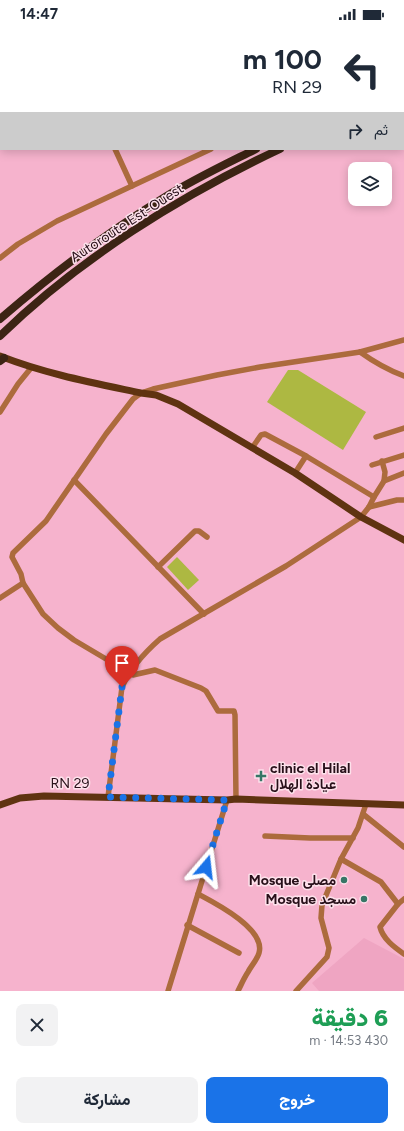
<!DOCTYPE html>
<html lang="ar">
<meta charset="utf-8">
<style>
body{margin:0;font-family:Figtree,Vazirmatn,sans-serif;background:#f2f2f3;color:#1f2937;direction:rtl;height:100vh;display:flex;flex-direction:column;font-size:15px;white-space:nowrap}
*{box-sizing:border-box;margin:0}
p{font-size:13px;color:#747a83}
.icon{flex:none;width:22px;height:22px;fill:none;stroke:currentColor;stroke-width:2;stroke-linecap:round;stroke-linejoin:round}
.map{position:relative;height:963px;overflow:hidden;direction:ltr}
.panel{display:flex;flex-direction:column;background:#fff;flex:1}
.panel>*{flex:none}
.top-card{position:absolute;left:0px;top:0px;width:404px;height:122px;box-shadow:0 2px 10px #0003;direction:rtl;background:#fff;color:#1f2937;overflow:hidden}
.tools{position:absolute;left:348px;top:134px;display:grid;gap:8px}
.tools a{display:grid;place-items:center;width:44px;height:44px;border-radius:8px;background:#fff;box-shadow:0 2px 10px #0003;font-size:20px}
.pin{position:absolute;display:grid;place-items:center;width:34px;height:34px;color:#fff;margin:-41px -17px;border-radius:50% 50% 50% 0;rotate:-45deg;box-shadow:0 0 4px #0007}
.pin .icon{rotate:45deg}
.me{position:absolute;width:44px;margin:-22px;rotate:17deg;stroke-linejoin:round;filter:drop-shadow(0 0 3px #0008)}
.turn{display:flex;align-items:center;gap:14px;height:84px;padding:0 16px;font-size:18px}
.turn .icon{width:52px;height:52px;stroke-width:2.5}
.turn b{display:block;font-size:28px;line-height:34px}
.then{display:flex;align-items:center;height:38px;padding:0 16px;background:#0003;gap:8px;font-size:15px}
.round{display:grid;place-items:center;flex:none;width:42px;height:42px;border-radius:8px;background:#f2f2f3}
.headline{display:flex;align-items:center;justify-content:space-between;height:68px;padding:0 16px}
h1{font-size:24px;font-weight:800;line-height:30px;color:#1e9e55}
.primary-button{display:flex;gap:8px;margin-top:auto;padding:8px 16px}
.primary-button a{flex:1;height:46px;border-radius:8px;background:#1a73e8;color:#fff;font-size:16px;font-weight:800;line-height:46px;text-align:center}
.primary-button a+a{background:#f2f2f3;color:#1f2937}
.status{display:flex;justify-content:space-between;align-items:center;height:28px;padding:0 20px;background:#fff;direction:ltr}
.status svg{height:11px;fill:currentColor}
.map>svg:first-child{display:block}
</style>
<div class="status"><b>14:47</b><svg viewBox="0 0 49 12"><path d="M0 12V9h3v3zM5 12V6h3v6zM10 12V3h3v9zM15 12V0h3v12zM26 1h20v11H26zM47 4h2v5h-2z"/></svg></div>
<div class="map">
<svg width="404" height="963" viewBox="0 0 404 963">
<rect width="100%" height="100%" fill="#f6b3cd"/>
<polygon fill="#efa5c2" points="364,910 404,931 404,963 319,963 312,955"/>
<g fill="#adb842">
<polygon points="288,342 298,342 366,384 343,422 267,374"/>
<polygon points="177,529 199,552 188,562 167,539"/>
</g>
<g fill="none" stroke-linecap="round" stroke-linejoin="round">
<polyline stroke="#892b59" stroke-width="1.5" points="232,1 232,0"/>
<g stroke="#ac6b3d" stroke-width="5.5">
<polyline points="55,0 56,1"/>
<polyline points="403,13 404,13"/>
<polyline points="0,56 1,55"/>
<polyline points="115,121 132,158"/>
<polyline points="0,230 18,216 57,193 211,121"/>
<path d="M360,324C374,334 388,342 404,348"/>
<polyline points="0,384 18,356 31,340"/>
<polyline points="376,409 404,400"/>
<polyline points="252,420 261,407 265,406 306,428 374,469"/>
<polyline points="382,433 385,444 384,453"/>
<polyline points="372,437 404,427"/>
<polyline points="295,445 306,428"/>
<polyline points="74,452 204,586"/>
<polyline points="369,479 397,472 404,472"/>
<polyline points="158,539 195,503 199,503 207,509"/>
<polyline points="0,570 23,555"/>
<path d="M108,769L122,659C131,639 144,625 160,611L286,538L361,489L369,479L374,469L384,453L404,445"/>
<polyline points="236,771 235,687 234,683 218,683 206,663 201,660 155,642 133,647 74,612 58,600 43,586 23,555 21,546 12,529 13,525 46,493 106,406 133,371 141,365 153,361 217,347 260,339 360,324 404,312"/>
<polyline points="363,786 404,819"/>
<polyline points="265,808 310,810 353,810"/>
<polyline points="341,831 381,854 398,876"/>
<path d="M198,866C215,875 266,901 259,925C257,932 251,938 248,944C244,950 241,957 238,963"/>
<path d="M404,871L398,876L380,899C383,911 394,919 404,926"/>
<polyline points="187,897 239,925"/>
<polyline points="168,963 227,772"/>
<polyline points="296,963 327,929 329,920 321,890 322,877 341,831 358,800 366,776"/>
</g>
<g stroke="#5f3311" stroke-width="7">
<path d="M0,328C46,346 94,355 141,365L156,367L178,376L295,445L361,489L404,512"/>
<polyline points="0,777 20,770 44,768 227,772 236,771 404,777"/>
</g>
<g stroke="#3c2414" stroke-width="8">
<polyline points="403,63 404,63"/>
<polyline points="403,76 404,76"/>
<path d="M0,291C51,247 105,206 162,171C192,152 224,137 256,121"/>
<path d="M0,308C79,231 180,168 280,121"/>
<polyline points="0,333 4,330"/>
</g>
</g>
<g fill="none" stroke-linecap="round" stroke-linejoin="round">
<polyline stroke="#1a73e8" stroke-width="7" stroke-dasharray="0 12.6" points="122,659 108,769 227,772 206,839"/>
</g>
<g fill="#367666" stroke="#fde1eb" stroke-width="1.5">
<path d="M259 742h4v4h4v4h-4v4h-4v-4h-4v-4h4z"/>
<circle cx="344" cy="852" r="4"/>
<circle cx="364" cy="871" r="4"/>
</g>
<g text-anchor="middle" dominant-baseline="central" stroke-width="3" stroke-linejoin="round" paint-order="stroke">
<g font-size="14" fill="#28101a" stroke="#fde1eb">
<text transform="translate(127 195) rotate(-33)">Autoroute Est-Ouest</text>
<text x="70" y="755">RN 29</text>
</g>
<g font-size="14" font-weight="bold" fill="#28101a" stroke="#fde1eb" text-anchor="end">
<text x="270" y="740" text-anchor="start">clinic el Hilal<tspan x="270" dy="16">عيادة الهلال</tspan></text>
<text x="336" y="852">Mosque مصلى</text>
<text x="356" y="871">Mosque مسجد</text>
</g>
</g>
</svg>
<div class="tools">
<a><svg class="icon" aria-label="layers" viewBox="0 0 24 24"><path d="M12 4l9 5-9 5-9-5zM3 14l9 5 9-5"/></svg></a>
</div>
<div class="pin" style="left:122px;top:659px;background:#d93025"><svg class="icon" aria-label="arrive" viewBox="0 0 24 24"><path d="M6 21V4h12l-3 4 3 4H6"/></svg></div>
<svg class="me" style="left:206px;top:839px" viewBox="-20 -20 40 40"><path d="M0-17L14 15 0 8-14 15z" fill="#1a73e8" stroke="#fff" stroke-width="4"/></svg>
<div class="top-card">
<div class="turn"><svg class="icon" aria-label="left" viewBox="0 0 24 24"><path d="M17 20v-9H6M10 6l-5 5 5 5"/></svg><div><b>100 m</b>RN 29</div></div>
<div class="then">ثم<svg class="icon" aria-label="right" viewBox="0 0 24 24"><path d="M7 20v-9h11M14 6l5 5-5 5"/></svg></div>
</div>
</div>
<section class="panel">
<div class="headline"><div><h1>6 دقيقة</h1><p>430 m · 14:53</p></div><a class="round"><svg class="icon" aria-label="close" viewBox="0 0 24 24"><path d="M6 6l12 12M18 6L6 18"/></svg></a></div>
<div class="primary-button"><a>خروج</a><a>مشاركة</a></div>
</section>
